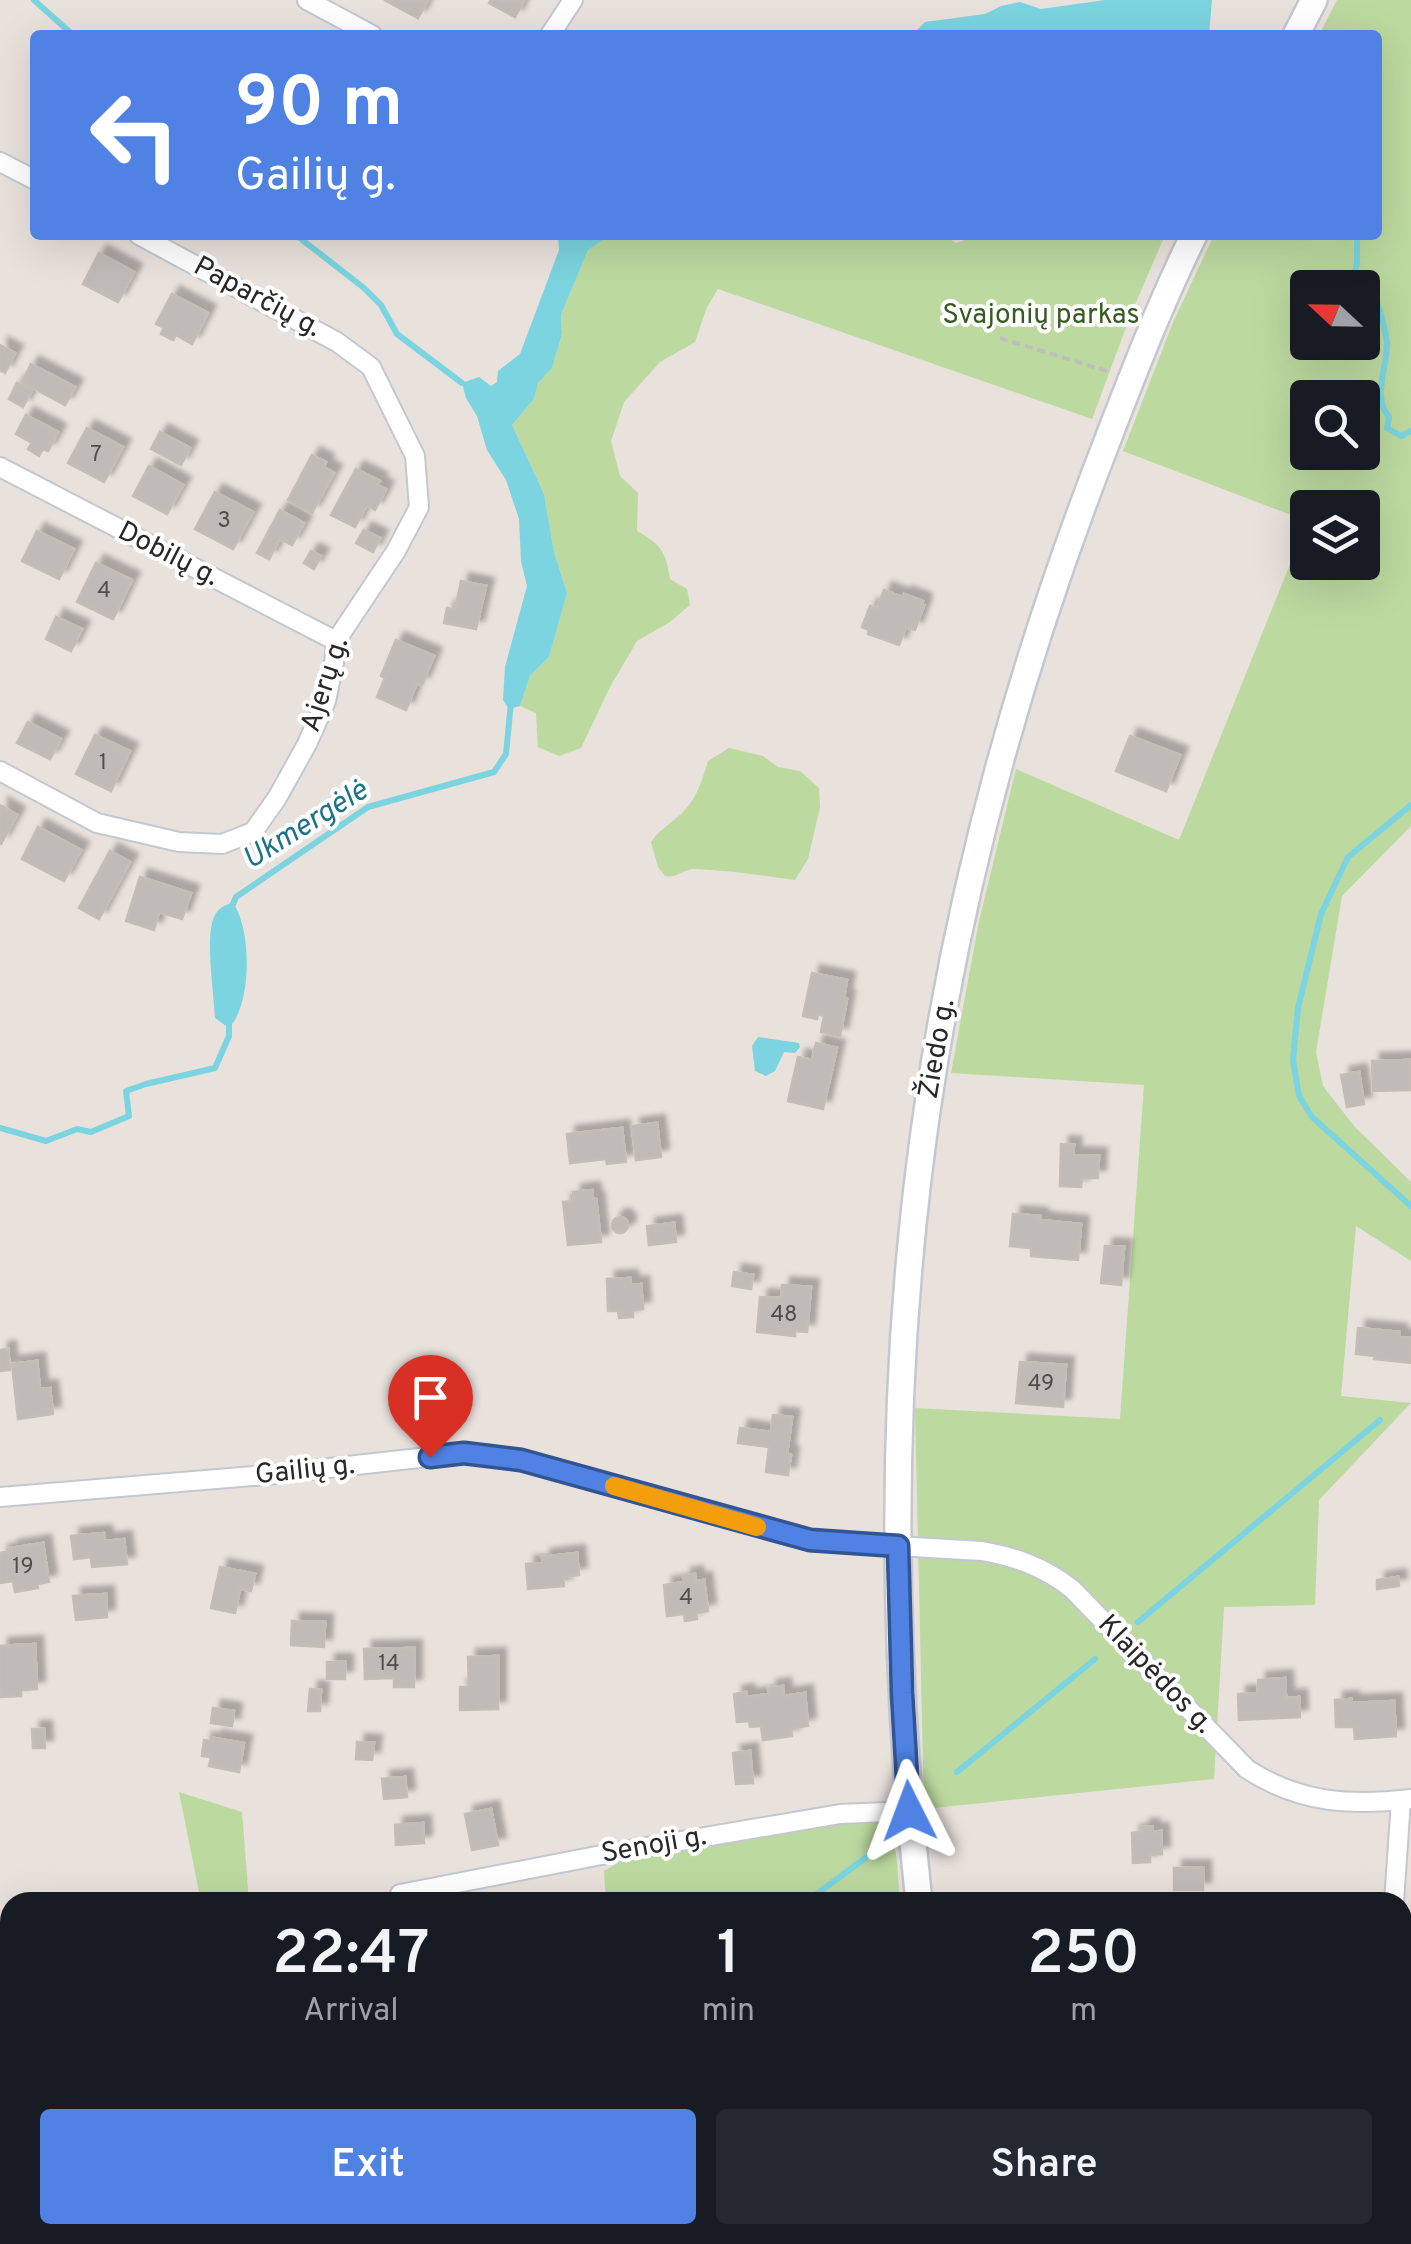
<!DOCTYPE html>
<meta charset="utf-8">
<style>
body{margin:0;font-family:Overpass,sans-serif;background:#242831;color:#f1f3f6;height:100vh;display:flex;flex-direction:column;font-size:38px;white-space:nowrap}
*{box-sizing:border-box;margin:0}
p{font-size:32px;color:#9ea1a6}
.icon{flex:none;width:55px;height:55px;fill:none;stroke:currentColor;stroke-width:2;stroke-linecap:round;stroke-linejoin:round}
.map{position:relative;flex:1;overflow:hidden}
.drawer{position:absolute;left:0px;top:1892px;width:1412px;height:352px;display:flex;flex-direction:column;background:#171b24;border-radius:30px 30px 0 0;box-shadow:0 10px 40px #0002}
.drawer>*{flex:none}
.top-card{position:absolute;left:30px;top:30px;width:1352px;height:210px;border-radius:10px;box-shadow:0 10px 40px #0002;background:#4f82e2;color:#fff;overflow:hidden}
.needle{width:65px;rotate:292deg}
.buttons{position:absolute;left:1290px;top:270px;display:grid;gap:20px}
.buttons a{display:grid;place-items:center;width:90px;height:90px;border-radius:10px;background:#171b24;box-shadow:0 10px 40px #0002;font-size:50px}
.pin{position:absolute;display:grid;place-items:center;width:85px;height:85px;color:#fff;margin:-102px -42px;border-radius:50% 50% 50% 0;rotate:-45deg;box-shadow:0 0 10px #0007}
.pin .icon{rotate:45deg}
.me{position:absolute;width:110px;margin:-55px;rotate:357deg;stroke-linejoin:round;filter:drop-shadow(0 0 8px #0008)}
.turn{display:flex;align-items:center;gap:35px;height:210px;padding:0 40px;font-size:45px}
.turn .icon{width:130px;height:130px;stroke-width:2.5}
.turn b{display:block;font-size:70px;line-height:85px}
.eta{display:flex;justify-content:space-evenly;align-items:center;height:170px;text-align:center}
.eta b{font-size:60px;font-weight:600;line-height:70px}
.cta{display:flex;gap:20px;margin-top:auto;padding:20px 40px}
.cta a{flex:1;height:115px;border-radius:10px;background:#4f82e2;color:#fff;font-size:40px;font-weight:600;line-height:115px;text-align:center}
.cta a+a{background:#242831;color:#f1f3f6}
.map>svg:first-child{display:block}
</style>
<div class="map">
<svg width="1411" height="2244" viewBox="0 0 1411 2244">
<defs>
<filter id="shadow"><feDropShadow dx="8" dy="-8" stdDeviation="2.5" flood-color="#0004"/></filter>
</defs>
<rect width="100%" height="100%" fill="#e9e1dc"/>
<g fill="#bcd99f" fill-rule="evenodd">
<path d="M1337,0H1411V826L1342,896L1316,1052L1323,1086L1354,1126L1411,1182V1261L1356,1226L1341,1396L1411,1403L1319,1500L1315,1605L1224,1607L1214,1779L924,1809L915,1408L1120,1419L1144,1085L951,1073L979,921L1016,769L1179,840L1307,522L1308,562H1362V508H1308L1307,521L1123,451L1174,320L1214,235H1378V35H1319ZM1308,288H1362V342H1308ZM1308,398H1362V452H1308Z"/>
<path d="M606,235H943L956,243L979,235H1165L1131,314L1092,419L718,289L707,307L695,342L660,362L624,402L611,441L620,476L638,493L637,531C661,544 666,552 670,579L687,589L690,605L670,622L637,641L610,687L581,748L559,756L538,747L536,713L520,706L530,676L549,657L567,593L554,552L544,494L512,425L534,399L538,383L552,368L562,334L561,315L588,250L606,238Z"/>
<path d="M729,748L763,756L778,767L800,771L819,788L820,807L808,859L795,880C762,876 729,870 695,869C683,869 678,878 665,876L658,867L651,842C660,829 671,824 682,813C697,799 702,780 708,761Z"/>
<polygon points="179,1792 242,1812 249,1902 201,1902"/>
<path d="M880,1821C901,1839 897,1877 900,1902H606L604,1871L631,1855L840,1822Z"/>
<polygon points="125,2235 956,2235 958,2244 126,2244"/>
</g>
<g fill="#7bd4df">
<polygon points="1105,0 1212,0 1209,35 912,35 925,22 985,14 1001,6 1020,2 1041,9"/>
<polygon points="558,235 606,235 606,238 588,250 561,315 562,334 552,368 538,383 534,399 512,425 544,494 554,552 567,593 549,657 530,676 520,706 509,709 503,700 505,667 527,586 521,561 519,519 506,480 487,450 477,416 466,398 462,383 479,377 491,386 497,382 498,371 520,354 559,250"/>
<path d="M233,903C252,930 252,1004 229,1028L215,1018C214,994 205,937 214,917C218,908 224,905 233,903Z"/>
<polygon points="758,1037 799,1043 800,1047 795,1053 784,1052 775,1071 766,1076 755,1071 752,1046"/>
</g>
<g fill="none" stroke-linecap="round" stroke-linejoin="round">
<g stroke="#7bd4df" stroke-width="6">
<polyline points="34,0 73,35"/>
<polyline points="296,235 364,288 381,305 397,334 462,383"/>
<polyline points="1357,235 1357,263 1354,276 1361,288"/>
<path d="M1362,290L1375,295C1379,310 1386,328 1387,344C1387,368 1372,397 1389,417L1387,428L1401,436L1411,431"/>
<polyline points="1411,805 1348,857 1321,914 1298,1008 1293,1060 1299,1096 1312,1117 1411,1206"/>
<polyline points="231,909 236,897 368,807 494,772 506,754 511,702"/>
<polyline points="0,1128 46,1141 77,1129 91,1132 129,1116 126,1091 146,1084 215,1068 229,1036 229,1021"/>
<polyline points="1138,1622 1380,1420"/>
<polyline points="957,1772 1095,1659"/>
<polyline points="806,1902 868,1856"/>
<polyline points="748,2235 748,2244"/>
</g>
</g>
<g fill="#c1bbb8" stroke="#c4bdb6" stroke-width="2.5" filter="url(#shadow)">
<polygon points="384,0 428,0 418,18"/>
<polygon points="491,0 524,0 515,17 489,3"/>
<polygon points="99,253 134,272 118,302 83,284"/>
<polygon points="172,294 208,313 192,344 176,335 173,340 161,334 164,328 156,324"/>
<polygon points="0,345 15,353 5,373 0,370"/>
<polygon points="31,364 75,387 65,405 22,382"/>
<polygon points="17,383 32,390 23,407 9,399"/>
<polygon points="26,415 58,432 48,451 43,449 39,456 28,449 32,443 16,434"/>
<polygon points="87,428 123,447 104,482 68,463"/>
<polygon points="160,432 190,448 181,465 151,449"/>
<polygon points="312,455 326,462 324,467 334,473 312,513 288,500"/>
<polygon points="149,466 183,485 167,514 133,496"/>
<polygon points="356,469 380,481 377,485 386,489 375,510 367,505 355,527 331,515"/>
<polygon points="215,492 253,512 233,549 195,529"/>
<polygon points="280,510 304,523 292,545 280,539 269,559 257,553"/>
<polygon points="364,530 380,538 373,552 356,543"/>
<polygon points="37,531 74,549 59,579 22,561"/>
<polygon points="311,551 321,556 314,569 304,563"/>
<polygon points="96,563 132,580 113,619 77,602"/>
<polygon points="461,581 486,586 476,629 444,623 447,608 455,610"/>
<polygon points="884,590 902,597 904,594 923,601 922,604 924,605 915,630 906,627 899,645 868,634 869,630 862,627 870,606 877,609"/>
<polygon points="56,617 82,629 71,651 46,639"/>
<polygon points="396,640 434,656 422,685 417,683 406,710 377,697 385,678 381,676"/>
<polygon points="28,722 61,739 50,759 17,743"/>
<polygon points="95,735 130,751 111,791 76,774"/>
<polygon points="1130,736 1180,755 1166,791 1116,771"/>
<polygon points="0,805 17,815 1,844 0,844"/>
<polygon points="38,827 81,850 64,881 22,859"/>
<polygon points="110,851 130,862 99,919 79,908"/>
<polygon points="140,877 191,893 182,919 159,912 154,930 126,921"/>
<polygon points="812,973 847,980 844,998 847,999 840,1036 821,1032 824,1016 818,1014 817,1019 803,1016"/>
<polygon points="816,1043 837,1048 823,1109 788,1101 798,1057 812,1060"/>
<polygon points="1411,1060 1411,1090 1373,1091 1372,1061"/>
<polygon points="1359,1072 1364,1104 1347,1107 1341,1075"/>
<polygon points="657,1123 661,1157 636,1160 632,1126"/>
<polygon points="622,1128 626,1162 607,1164 606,1159 570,1163 567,1134"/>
<polygon points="1061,1144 1074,1145 1073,1155 1099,1156 1098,1178 1082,1178 1081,1187 1060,1186"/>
<polygon points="592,1190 593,1199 596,1199 601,1242 568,1245 563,1202 574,1201 573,1192"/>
<polygon points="1013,1214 1040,1216 1040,1220 1081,1224 1078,1260 1031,1256 1031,1248 1010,1246"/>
<circle cx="620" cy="1225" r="8"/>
<polygon points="674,1223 676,1242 649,1245 647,1226"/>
<polygon points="1105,1246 1124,1247 1121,1285 1101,1283"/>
<polygon points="734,1272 753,1275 751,1289 732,1286"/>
<polygon points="630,1278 630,1285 641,1284 643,1309 633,1310 633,1317 619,1318 618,1311 608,1311 607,1279"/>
<polygon points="782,1285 811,1287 807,1332 795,1331 795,1336 757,1332 760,1297 781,1298"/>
<polygon points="1358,1328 1399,1332 1399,1337 1411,1338 1411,1363 1374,1359 1375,1356 1356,1354"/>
<polygon points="8,1349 10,1370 0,1371 0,1350"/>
<polygon points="37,1361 40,1389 50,1388 53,1414 18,1419 12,1364"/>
<polygon points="1020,1362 1066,1365 1063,1407 1016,1403"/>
<polygon points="773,1415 792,1417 787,1454 791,1455 788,1475 766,1472 769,1447 738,1443 740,1428 771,1432"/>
<polygon points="104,1533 105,1541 124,1539 127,1564 92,1567 91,1557 74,1559 71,1536"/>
<polygon points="43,1543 49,1582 37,1584 38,1588 15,1592 13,1581 0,1583 0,1553 10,1551 10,1548"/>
<polygon points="577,1553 579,1575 563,1577 564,1586 528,1589 526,1564 543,1563 542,1557"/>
<polygon points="220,1567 255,1574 251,1591 240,1589 235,1613 211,1608"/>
<polygon points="695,1574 696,1581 704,1580 708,1611 696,1613 697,1619 685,1621 684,1614 667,1616 664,1585 684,1582 683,1576"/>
<polygon points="1398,1577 1399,1586 1377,1589 1377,1580"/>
<polygon points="106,1594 107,1617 76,1620 73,1596"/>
<polygon points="292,1621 325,1622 324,1647 291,1645"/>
<polygon points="35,1644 37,1689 21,1690 21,1696 0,1697 0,1646"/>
<polygon points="414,1648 414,1687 394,1687 394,1678 365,1679 364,1649"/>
<polygon points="498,1656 498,1709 460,1710 460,1687 469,1687 468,1657"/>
<rect x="327" y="1662" width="18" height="17"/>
<polygon points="1285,1678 1286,1698 1299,1697 1300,1717 1239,1720 1238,1694 1258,1693 1258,1680"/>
<polygon points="783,1686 784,1696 805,1693 808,1726 791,1728 792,1736 763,1740 761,1726 750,1727 749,1721 737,1722 734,1694 746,1692 747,1697 769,1694 768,1688"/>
<polygon points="310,1689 321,1690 320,1711 308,1711"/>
<polygon points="1351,1699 1351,1703 1394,1701 1396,1736 1355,1739 1354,1727 1336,1727 1335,1700"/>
<polygon points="213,1708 234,1711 232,1726 211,1723"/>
<polygon points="32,1729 44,1729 45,1748 33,1748"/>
<polygon points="214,1738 244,1743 239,1772 209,1766 211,1757 202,1756 204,1740 214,1742"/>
<polygon points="357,1742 374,1743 372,1760 356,1759"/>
<polygon points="750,1751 753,1783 736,1784 733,1753"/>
<polygon points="405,1777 407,1797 384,1799 382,1779"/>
<polygon points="491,1809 498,1845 472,1850 465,1814"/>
<polygon points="423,1823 424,1843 396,1845 395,1825"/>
<polygon points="1142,1827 1152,1827 1152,1832 1161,1831 1162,1854 1150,1855 1150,1862 1133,1863 1132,1833 1142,1832"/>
<rect x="1174" y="1868" width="29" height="22"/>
<polygon points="1407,2063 1411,2063 1411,2103 1405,2103 1406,2089 1402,2088 1402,2072 1406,2072"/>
<polygon points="1402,2149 1411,2149 1411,2175 1402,2174"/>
<polygon points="1274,2235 1316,2235 1316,2238 1310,2238 1310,2244 1274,2244"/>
</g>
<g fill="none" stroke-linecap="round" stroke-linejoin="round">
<defs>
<g id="street">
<polyline points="307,0 372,35"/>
<polyline points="550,35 573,0"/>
<polyline points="0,162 35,180"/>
<polyline points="0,467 336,641"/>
<polyline points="0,771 97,823 179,842 222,844 253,832 277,798 307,744 326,701 334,663 336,641 396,551 419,507 415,456 371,367 337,342 139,235"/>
<path d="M0,1497L266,1475L464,1453L521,1459L810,1541L982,1551C1016,1557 1044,1567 1072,1589L1247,1769C1299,1803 1350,1806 1411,1799"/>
<polyline points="400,1894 617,1852 840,1814 909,1811"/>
<polyline points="1394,1902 1401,1800"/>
<polyline points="1369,2244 1370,2235"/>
</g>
<g id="secondary">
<polyline points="1296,35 1314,0"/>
<path d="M919,1902C890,1638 889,1368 928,1104C960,886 1019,671 1098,465C1128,387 1157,310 1194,235"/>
<polyline points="976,2235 978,2244"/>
</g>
</defs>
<use href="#street" stroke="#c3c8d0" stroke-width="22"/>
<use href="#secondary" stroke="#c3c8d0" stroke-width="30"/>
<polyline stroke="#bebebe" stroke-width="4" stroke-dasharray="8 5" stroke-linecap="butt" points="1000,338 1110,372"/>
<use href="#street" stroke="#fff" stroke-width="18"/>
<use href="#secondary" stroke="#fff" stroke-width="25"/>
</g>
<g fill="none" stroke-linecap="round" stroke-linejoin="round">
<defs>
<polyline id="route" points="430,1457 464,1453 521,1460 810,1540 898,1546 902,1693 909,1811"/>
</defs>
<use href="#route" stroke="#335493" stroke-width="25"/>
<use href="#route" stroke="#4f82e2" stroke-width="18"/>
<polyline stroke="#f59e0b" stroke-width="18" points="614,1486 757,1527"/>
</g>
<g text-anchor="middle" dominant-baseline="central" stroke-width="8" stroke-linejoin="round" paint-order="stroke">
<g font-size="22" fill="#4e4d4c">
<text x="96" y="455">7</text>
<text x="224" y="521">3</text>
<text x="104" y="591">4</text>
<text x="103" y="763">1</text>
<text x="784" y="1315">48</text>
<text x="1041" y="1384">49</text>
<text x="23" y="1567">19</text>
<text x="686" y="1598">4</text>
<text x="389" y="1664">14</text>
</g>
<g font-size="28" fill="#282828" stroke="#fff">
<text transform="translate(257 298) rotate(28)">Paparčių g.</text>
<text transform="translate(168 555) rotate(27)">Dobilų g.</text>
<text transform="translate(326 685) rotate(-72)">Ajerų g.</text>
<text transform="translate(938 1049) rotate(-80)">Žiedo g.</text>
<text transform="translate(305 1471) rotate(-6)">Gailių g.</text>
<text transform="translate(1155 1675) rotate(46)">Klaipėdos g.</text>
<text transform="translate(654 1846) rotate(-10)">Senoji g.</text>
</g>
<g font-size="28" fill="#375b22" stroke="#fff">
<text x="1041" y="316">Svajonių parkas</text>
</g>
<g font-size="30" font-style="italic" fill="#1e7487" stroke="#fff">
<text transform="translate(306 826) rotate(-32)">Ukmergėlė</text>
</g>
</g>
</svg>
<div class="buttons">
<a><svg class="needle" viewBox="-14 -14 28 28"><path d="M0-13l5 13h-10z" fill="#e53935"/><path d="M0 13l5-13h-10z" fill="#9ea1a6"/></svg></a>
<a><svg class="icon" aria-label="search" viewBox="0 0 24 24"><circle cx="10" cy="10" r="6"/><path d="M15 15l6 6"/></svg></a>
<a><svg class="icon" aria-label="layers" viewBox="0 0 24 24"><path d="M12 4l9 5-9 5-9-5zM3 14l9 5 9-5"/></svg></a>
</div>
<div class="pin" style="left:430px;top:1457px;background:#d93025"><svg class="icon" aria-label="arrive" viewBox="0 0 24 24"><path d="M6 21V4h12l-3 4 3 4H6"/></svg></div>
<svg class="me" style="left:909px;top:1811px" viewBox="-20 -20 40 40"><path d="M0-17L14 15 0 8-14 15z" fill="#4f82e2" stroke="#fff" stroke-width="4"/></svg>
<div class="top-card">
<div class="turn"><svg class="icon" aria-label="left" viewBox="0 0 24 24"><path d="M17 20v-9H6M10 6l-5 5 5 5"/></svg><div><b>90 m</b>Gailių g.</div></div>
</div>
<section class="drawer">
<div class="eta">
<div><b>22:47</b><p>Arrival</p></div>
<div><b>1</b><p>min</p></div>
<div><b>250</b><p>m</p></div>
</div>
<div class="cta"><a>Exit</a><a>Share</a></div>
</section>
</div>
